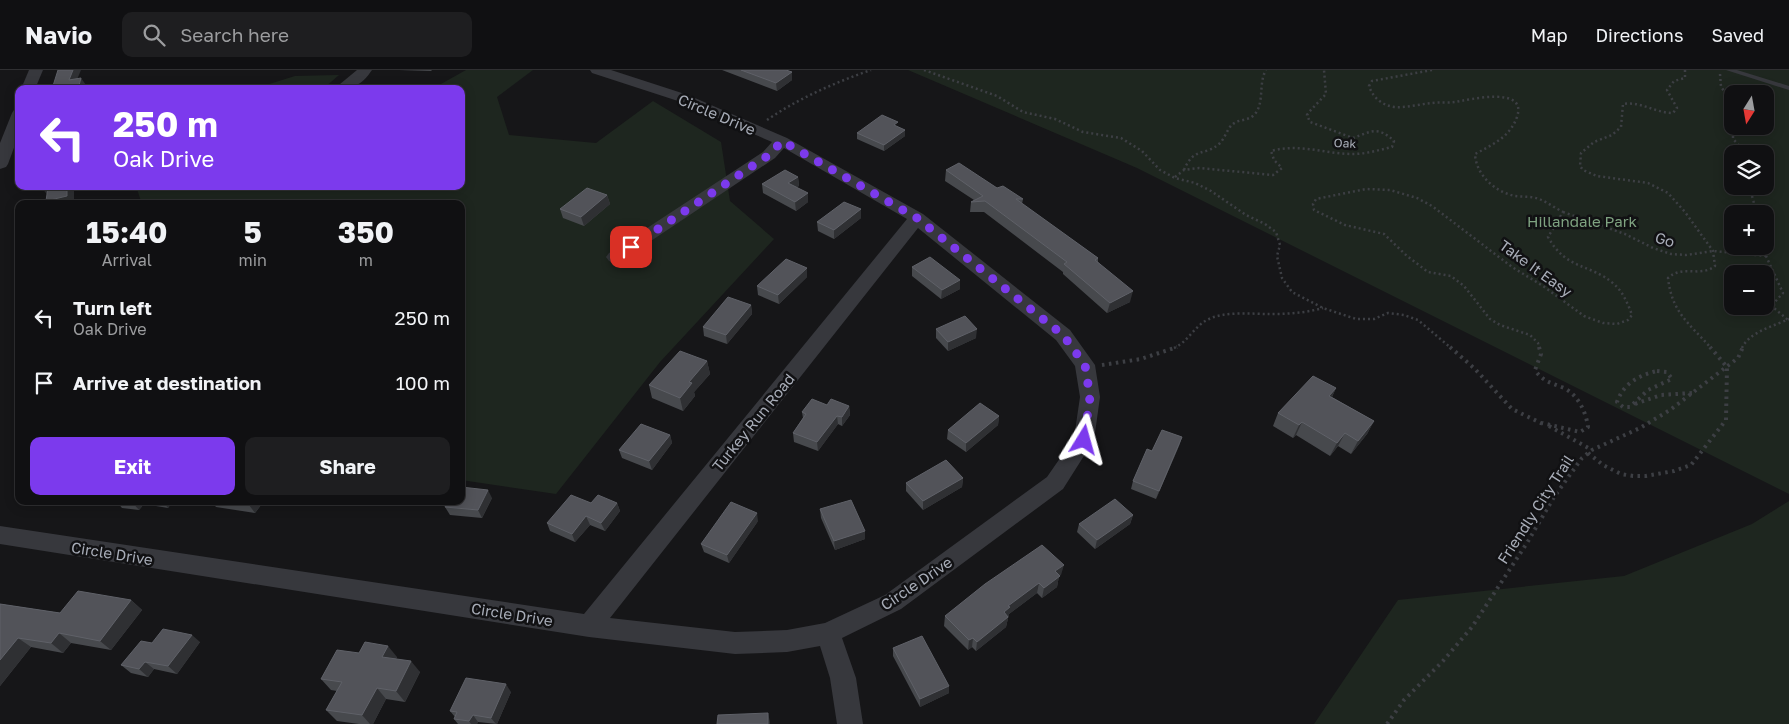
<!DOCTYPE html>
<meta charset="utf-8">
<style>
body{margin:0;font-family:"Golos Text",sans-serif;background:#1e1e20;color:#f1f3f6;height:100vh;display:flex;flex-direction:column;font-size:19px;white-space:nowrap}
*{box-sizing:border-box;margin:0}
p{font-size:16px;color:#9c9d9f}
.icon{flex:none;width:28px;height:28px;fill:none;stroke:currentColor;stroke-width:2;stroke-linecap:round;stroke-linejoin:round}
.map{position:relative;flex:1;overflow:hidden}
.details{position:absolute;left:15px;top:130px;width:450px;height:305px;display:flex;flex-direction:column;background:#101012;border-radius:10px;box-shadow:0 2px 12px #0003,0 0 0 1px #303032}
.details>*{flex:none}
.guide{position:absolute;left:15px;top:15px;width:450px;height:105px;border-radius:10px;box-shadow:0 2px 12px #0003,0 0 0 1px #303032;background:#7c3aed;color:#fff;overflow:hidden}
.needle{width:32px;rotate:191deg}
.controls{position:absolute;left:1724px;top:15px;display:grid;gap:10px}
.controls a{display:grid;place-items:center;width:50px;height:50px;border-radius:10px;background:#101012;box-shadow:0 2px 12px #0003,0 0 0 1px #303032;font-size:25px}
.pin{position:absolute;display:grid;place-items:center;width:42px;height:42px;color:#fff;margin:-21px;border-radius:10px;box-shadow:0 2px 8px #0006}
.me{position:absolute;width:55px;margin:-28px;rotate:8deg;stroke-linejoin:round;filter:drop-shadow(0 0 4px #0008)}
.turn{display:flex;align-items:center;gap:18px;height:105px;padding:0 15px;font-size:22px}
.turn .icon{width:65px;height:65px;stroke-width:2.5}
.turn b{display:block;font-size:35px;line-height:42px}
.eta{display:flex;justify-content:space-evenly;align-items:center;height:85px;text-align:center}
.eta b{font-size:30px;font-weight:700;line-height:35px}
.action{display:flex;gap:10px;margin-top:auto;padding:10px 15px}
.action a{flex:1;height:58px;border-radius:10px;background:#7c3aed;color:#fff;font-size:20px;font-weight:700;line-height:58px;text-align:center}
.action a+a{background:#1e1e20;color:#f1f3f6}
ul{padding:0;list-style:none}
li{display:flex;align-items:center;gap:15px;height:65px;padding:0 15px}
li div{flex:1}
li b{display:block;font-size:19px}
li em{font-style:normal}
header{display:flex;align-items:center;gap:30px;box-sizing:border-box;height:70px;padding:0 25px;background:#101012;border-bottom:1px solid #303032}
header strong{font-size:24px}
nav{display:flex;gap:28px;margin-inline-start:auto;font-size:18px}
.search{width:350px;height:45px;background:#1e1e20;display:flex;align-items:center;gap:12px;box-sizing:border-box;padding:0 18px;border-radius:10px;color:#9c9d9f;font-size:19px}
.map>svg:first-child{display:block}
</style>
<header>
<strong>Navio</strong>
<div class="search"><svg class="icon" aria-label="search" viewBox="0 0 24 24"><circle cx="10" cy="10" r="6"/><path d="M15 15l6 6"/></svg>Search here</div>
<nav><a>Map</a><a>Directions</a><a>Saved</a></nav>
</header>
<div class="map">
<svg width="1789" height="654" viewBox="0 0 1789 654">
<rect width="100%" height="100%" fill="#161618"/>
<g fill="#1e261f" fill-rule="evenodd">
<polygon points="466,0 533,0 497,27 509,65 596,73 653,31 721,72 730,131 774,169 660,292 556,424 461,410 461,134 142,134 136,116 461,116 461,19 432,19"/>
<path d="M908,0H1789V424L1137,98ZM1732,24H1765V56H1732ZM1732,84H1765V116H1732ZM1732,144H1765V176H1732ZM1732,204H1765V236H1732Z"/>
<polygon points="339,5 323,19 253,19 295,6"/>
<polygon points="1789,431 1789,654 1314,654 1398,530 1624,506 1752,454"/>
</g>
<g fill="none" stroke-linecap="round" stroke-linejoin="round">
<g stroke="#3d3f44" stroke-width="2.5" stroke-dasharray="2 3" stroke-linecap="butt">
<polyline points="924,0 997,26 1023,42 1055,49 1083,62 1121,68 1142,81 1160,100 1175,108 1195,113 1211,121 1246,145 1265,154 1276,162 1280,175 1277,186 1282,208 1292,222 1323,238 1356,249 1374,249 1388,243 1404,245 1418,250 1451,278"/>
<path d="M1432,0L1372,11L1369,16C1373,28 1382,35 1394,37C1407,38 1420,34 1432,33C1440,32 1448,33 1455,32C1468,30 1528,15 1517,47C1510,67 1492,75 1475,84C1476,105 1495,122 1515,126C1523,127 1531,126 1539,129C1547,132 1555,138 1563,142L1548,167C1567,201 1590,193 1614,214C1623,222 1628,234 1632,245L1628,250L1617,254L1603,253L1584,246L1543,216L1512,197L1432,136L1417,128L1390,120L1366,119L1316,129L1313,134L1314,140L1345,155L1384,164L1407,186L1428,202L1451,206L1464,216L1490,249L1500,255L1530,265L1538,273L1539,278"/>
<path d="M1685,0V8L1674,11L1667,20L1677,38L1673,43C1655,43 1641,31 1623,34L1621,57L1612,65L1594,72L1581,83L1580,96L1583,100L1597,106L1648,113L1668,123L1685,142L1713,181L1715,196C1700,208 1683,194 1668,208C1672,243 1689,253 1711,278"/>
<polyline points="1720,4 1721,17 1732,31"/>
<path d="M767,50C799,28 834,13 871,0"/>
<polyline points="1733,56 1733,69 1747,84"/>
<path d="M1184,100C1194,76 1205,87 1220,73C1225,68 1228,57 1233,54C1239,49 1248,51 1254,45C1265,34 1258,13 1266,0"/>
<path d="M1175,107L1184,100L1199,98L1273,105L1282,98L1274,90L1271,81C1299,73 1325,84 1353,84C1366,84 1379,80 1392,77L1394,71C1378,56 1372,61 1353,68L1310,52L1307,45L1309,42L1326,24L1324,0"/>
<polyline points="1752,116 1752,126 1757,144"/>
<polyline points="1563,142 1625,164 1653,178 1671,184 1686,185 1713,181 1766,186"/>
<polyline points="1764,176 1766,186 1783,223 1774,233 1774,238 1788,250"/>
<path d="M1174,278C1188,272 1195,255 1209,249C1226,241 1251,244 1270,244C1288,244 1305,243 1323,238"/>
<path d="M1742,278C1749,262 1774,256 1789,249"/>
</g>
<g stroke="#3d3f44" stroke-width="4" stroke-dasharray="2.5 4.5" stroke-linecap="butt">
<polyline points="1450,277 1475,299 1512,339 1543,354"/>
<path d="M1539,277L1541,284L1535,300C1543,312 1552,313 1564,318C1578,325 1586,342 1588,357L1580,362L1542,353"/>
<polyline points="1102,295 1141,289 1177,277"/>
<path d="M1657,301L1667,302L1672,309L1648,320L1630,337H1623L1617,332C1623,314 1639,305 1657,301Z"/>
<polyline points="1635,334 1661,325 1692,323"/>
<polyline points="1549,356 1592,380"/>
<polyline points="1588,383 1603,395 1621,404 1633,406 1646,406 1674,401 1691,395 1726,350 1727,297 1710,277"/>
<polyline points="1387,654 1404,630 1443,591 1472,557 1527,473 1554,427 1582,388 1592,380 1640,358 1670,340 1738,288 1743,277"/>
</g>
<polygon fill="#37383d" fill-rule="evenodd" points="1726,0 1737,0 1789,16 1789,20"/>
<g fill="#37383d" fill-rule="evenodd">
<polygon points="29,0 43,0 35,19 21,19"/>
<path d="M357,0H372C361,16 353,19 334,19Z"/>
<path d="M590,0H611L688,25L787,68L923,144L1070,260L1095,295L1100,327L1094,370L1063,419L901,539L842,568L856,608L863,654H837L830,608L820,576L787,582L735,584L589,567L0,474V456L584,544L907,149L784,78L775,88L621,191L615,193L609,191L606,187L609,183L763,82L772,72L678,31L592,3ZM918,158L1056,270L1075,296L1080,327L1074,368L1047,407L885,525L825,553L787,560L735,562L610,548Z"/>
<polygon points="19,39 19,64 8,94 6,97 0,99 0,73 12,43 14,40"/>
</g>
</g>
<g fill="#47494d">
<polygon points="399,0 432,0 431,1"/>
<polygon points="722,0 786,0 792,2 792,10 777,21"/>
<polygon points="898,57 905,60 905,66 884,81 857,69 857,63"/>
<polygon points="946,100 997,118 1023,129 1022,134 1098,188 1098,192 1130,232 1107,243 1063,204 1063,202 984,142 970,142 971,132 974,130 945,111"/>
<polygon points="798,107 799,116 796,117 808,132 796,141 763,123 762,114"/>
<polygon points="607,125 610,134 584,156 563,148 560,139"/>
<polygon points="861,139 861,148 834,169 818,161 817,152"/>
<polygon points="912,197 960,219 941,229 912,206"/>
<polygon points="807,207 779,234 758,225 757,216"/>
<polygon points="751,235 752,244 727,274 704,266 703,257"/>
<polygon points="936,259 976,268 948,281 936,268"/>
<polygon points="707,291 710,304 694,322 695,326 683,341 652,328 649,315"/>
<polygon points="1336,318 1332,327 1374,351 1367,364 1351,384 1338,376 1330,386 1296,365 1293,368 1273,356 1278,343"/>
<polygon points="827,335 849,336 850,345 842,356 838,354 818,381 794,372 793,363 803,348 802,342"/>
<polygon points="999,346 998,355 966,382 947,369 948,360"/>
<polygon points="670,365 672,373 652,400 622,388 619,380"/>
<polygon points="1182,367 1179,376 1156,429 1131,419 1133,411 1152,381"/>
<polygon points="963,408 962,417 923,440 906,421 906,413"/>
<polygon points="492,428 482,448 450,445 445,437"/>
<polygon points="116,431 173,431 168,438 144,434 139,440 122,438"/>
<polygon points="211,431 264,431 255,443 216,437"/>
<polygon points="591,433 617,433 620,441 605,461 590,455 575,472 550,461 547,453"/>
<polygon points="820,439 865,469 835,480 821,448"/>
<polygon points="1133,445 1130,454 1095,479 1077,462 1079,454"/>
<polygon points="758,451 729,493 704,482 701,474"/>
<polygon points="1061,505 1059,506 1057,517 1042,528 1037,523 1009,544 1006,557 976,581 972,577 968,580 944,556 945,546"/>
<polygon points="131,530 142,540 111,580 71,573 63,583 31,577 0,616 0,534 60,543"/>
<polygon points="200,572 177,604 154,599 148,607 131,603 121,595 152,573"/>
<polygon points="893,578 949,623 920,637 893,586"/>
<polygon points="359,583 397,587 396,589 420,602 405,632 386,629 373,654 359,654 337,651 326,640 337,621 331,620 321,609"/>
<polygon points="511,622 497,654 478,652 477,654 458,654 454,649 455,647 450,641"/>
</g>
<g fill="#2f3033">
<polygon points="73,0 81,0 74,17 69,10"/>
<polygon points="792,2 792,10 777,21 776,13"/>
<polygon points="81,8 86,15 86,19 78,19"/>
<polygon points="905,60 905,66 884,81 884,75"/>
<polygon points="798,107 799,116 789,122 788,113"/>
<polygon points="67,116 74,116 74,134 48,134 46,131"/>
<polygon points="48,117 49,127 42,118"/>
<polygon points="808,123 808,132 796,141 795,132"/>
<polygon points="607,125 610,134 584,156 581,147"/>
<polygon points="861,139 861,148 834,169 834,160"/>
<polygon points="807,198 807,207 779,234 778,225"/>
<polygon points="960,210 960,219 941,229 942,220"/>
<polygon points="1133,221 1130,232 1107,243 1110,233"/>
<polygon points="751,235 752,244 727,274 726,265"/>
<polygon points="977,259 976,268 948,281 948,272"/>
<polygon points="707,291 710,304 694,322 695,326 683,341 680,328 689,312"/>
<polygon points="1336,318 1330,331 1329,326"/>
<polygon points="849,336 850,345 842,356 842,347"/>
<polygon points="837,346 838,354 818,381 817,372"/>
<polygon points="999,346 998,355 966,382 966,373"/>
<polygon points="1374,351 1367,364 1351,384 1358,371"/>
<polygon points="1302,352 1296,365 1293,368 1299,355"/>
<polygon points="1345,363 1338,376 1330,386 1337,373"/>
<polygon points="670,365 672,373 652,400 649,391"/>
<polygon points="1182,367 1179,376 1156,429 1159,421"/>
<polygon points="963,408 962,417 923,440 923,431"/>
<polygon points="488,420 492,428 482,448 478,440"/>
<polygon points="131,431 141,431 144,434 139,440"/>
<polygon points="162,431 173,431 168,438"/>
<polygon points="252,431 264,431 255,443 249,435"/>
<polygon points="617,433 620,441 605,461 601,453"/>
<polygon points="757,443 758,451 729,493 727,485"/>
<polygon points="1133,445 1130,454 1095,479 1097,470"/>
<polygon points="586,446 590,455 575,472 572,464"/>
<polygon points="865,461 865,469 835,480 834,471"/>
<polygon points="1064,495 1061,505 1059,506 1057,517 1042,528 1044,518 1055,501"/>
<polygon points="1039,513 1037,523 1009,544 1006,557 976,581 977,572 1004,542 1008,536"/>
<polygon points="131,530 142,540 111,580 100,571"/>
<polygon points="59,563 71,573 63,583 51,573"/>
<polygon points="192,565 200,572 177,604 168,596"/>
<polygon points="18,568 31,577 0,616 0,590"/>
<polygon points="973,568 972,577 968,580 969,570"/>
<polygon points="388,576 397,587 391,598 382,587"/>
<polygon points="411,591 420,602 405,632 396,621"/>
<polygon points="145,592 154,599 148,607 139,599"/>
<polygon points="506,614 511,622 497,654 496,654 491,648"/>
<polygon points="949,616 949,623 920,637 920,629"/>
<polygon points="377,618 386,629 373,654 370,654 362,645"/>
<polygon points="768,643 770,652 770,654 768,654"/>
<polygon points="473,645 478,652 477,654 471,654 469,651"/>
</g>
<g fill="#525359" stroke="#5f6168">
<polygon points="58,0 73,0 69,10 81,8 78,19 52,19"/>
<polygon points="741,0 786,0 792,2 776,13"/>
<polygon points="882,45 898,52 894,55 905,60 884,75 857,63"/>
<polygon points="959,93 997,118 1003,116 1023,129 1016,129 1098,188 1095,190 1133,221 1110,233 1064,194 1067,192 985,131 971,132 983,126 946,100"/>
<polygon points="785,100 798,107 788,113 808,123 795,132 762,114"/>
<polygon points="42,116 67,116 67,126 46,131 48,117 42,118"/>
<polygon points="587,118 607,125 581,147 560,139"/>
<polygon points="844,132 861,139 834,160 817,152"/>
<polygon points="930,187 960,210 942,220 912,197"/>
<polygon points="786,189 807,198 778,225 757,216"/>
<polygon points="728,227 751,235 726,265 703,257"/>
<polygon points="965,246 977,259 948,272 936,259"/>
<polygon points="680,281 707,291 689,312 692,313 680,328 649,315"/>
<polygon points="1313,306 1336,318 1329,326 1374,351 1358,371 1345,363 1337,373 1302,352 1299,355 1278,343"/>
<polygon points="812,329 827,335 831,329 849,336 842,347 837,346 817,372 793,363 806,344 802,342"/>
<polygon points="980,333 999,346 966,373 948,360"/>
<polygon points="641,354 670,365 649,391 619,380"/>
<polygon points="1162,360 1182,367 1159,421 1133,411 1147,379 1152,381"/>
<polygon points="946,390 963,408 923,431 906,413"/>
<polygon points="461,417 488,420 478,440 445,437 448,431 461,431"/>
<polygon points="571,425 591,433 598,425 617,433 601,453 586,446 572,464 547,453"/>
<polygon points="1115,429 1133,445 1097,470 1079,454"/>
<polygon points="851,430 865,461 834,471 820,439"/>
<polygon points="224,431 252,431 249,435"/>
<polygon points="731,432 757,443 727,485 701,474"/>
<polygon points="1042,475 1064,495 1055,501 1060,506 1044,518 1039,513 1008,536 1010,537 1004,542 1008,547 977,572 973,568 969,570 945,546 985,514"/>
<polygon points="78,521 131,530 100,571 59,563 51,573 18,568 0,590 0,534 60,543"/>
<polygon points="163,559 192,565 168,596 145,592 139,599 121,595 141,571 152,573"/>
<polygon points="922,566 949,616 920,629 893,578"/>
<polygon points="365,572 388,576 382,587 411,591 396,621 377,618 362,645 326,640 342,612 321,609 337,580 359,583"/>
<polygon points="466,608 506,614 491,648 473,645 469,651 454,649 457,642 450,641"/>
<polygon points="768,643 768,654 717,654 718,645"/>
</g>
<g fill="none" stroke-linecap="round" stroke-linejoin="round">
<polyline stroke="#7c3aed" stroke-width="9" stroke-dasharray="0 16.2" points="631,177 769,85 782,71 917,148 1063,265 1085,295 1090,327 1084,370"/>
</g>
<g text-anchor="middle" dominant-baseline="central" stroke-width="5" stroke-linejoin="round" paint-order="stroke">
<g font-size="12" fill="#a8adb8" stroke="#111113">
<text transform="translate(1345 73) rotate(3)">Oak</text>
</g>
<g font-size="15" fill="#a8adb8" stroke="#111113">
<text transform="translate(717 44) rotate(23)">Circle Drive</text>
<text transform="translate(1665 169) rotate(17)">Go</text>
<text transform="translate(1536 198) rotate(36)">Take It Easy</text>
<text transform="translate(753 352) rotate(-51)">Turkey Run Road</text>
<text transform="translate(1535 439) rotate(-57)">Friendly City Trail</text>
<text transform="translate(112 483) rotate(9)">Circle Drive</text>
<text transform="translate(916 513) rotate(-34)">Circle Drive</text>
<text transform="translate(512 544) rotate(9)">Circle Drive</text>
</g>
<g font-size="15" fill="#7fa381" stroke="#111113">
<text x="1582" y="151">Hillandale Park</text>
</g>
</g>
</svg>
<div class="controls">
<a><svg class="needle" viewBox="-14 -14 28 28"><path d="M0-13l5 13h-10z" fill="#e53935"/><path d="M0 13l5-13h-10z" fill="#9c9d9f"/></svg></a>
<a><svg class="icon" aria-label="layers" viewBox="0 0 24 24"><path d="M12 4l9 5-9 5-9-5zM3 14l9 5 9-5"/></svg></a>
<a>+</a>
<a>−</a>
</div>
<div class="pin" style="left:631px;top:177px;background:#d93025"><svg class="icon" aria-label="arrive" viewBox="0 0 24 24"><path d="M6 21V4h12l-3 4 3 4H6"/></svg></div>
<svg class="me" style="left:1084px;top:370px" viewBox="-20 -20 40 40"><path d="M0-17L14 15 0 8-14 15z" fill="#7c3aed" stroke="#fff" stroke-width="4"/></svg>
<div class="guide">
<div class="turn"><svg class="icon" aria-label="left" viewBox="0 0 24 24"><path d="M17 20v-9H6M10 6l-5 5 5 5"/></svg><div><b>250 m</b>Oak Drive</div></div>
</div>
<section class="details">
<div class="eta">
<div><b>15:40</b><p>Arrival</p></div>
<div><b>5</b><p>min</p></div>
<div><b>350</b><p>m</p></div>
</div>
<ul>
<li><svg class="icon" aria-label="left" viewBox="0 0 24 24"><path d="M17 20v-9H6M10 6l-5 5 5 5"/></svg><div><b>Turn left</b><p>Oak Drive</p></div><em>250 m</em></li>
<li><svg class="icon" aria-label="arrive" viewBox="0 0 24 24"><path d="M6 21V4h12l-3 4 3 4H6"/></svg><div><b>Arrive at destination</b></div><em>100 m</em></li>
</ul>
<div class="action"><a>Exit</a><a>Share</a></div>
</section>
</div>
